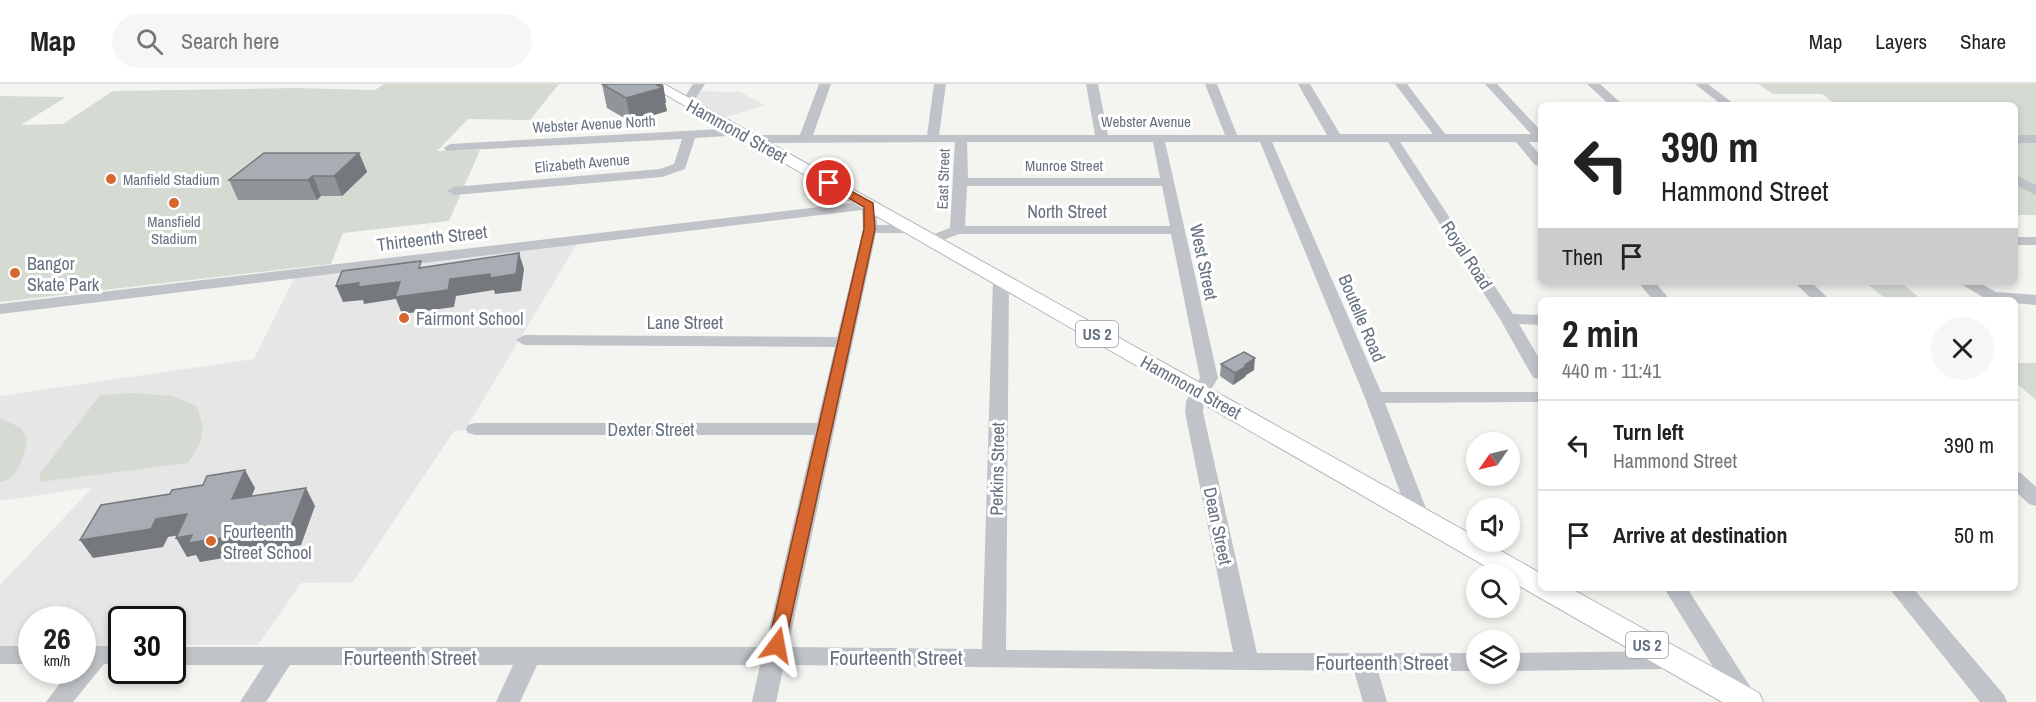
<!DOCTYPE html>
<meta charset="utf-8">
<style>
body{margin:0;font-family:"Archivo Narrow",sans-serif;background:#f6f6f6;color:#222;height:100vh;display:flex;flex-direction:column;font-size:22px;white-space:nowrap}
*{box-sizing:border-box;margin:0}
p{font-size:20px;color:#767676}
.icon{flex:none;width:33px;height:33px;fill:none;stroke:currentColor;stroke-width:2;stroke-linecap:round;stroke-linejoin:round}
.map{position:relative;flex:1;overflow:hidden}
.sheet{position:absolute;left:1538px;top:213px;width:480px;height:294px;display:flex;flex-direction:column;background:#fff;border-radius:9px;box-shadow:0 3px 9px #0003}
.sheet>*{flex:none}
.hud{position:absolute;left:1538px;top:18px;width:480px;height:183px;border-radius:9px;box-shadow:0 3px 9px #0003;background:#fff;color:#222;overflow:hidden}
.needle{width:39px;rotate:236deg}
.buttons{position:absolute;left:1466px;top:348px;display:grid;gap:12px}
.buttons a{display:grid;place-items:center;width:54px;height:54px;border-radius:50%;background:#fff;box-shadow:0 3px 9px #0003;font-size:30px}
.speed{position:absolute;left:18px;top:522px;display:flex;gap:12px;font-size:30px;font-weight:700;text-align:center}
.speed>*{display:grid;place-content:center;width:78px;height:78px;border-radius:50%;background:#fff;box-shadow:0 3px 9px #0003;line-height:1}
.speed small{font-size:15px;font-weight:400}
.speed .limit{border:3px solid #111;border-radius:9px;background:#fff;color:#111}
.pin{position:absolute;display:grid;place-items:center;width:51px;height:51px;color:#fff;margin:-26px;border:3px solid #fff;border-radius:50%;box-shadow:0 2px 6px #0007}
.me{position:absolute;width:66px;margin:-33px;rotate:13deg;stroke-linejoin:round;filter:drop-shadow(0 0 4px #0008)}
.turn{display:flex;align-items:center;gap:21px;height:126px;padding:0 24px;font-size:27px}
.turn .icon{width:78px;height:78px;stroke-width:2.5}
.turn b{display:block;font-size:42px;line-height:51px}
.then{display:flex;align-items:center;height:57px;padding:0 24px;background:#0003;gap:12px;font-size:22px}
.round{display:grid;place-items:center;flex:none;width:63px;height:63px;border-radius:32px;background:#f6f6f6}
.headline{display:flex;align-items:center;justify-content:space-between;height:102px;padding:0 24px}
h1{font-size:36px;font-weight:700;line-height:45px}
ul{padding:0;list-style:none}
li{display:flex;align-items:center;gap:18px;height:90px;padding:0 24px;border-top:2px solid #e0e0e0}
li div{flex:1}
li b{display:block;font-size:22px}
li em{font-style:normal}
header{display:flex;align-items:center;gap:36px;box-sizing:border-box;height:84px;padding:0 30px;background:#fff;border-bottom:2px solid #e0e0e0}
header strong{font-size:28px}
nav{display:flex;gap:33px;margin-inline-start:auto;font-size:21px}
.search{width:420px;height:54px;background:#f6f6f6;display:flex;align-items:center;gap:15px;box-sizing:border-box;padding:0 21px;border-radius:33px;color:#767676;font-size:22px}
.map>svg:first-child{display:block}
</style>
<header>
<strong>Map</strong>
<div class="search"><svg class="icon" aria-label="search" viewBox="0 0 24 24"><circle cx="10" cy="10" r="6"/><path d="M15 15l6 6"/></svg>Search here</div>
<nav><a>Map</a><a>Layers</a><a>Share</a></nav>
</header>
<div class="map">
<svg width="2036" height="618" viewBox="0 0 2036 618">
<rect width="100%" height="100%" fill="#f4f5f1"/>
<g fill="#e5e6e5">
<polygon points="691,7 740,8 764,21 726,33 688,11"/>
<polygon points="577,160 465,346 454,347 353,498 301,499 258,561 173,561 172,536 122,536 121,562 83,562 82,536 32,536 31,562 0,563 0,501 93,403 0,417 0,312 254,275 295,193"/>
</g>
<g fill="#d5dbd3">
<polygon points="384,0 559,0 530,36 468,35 437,67 480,66 449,137 343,149 331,180 0,218 0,12 66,13 21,41 63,40 113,7 296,4 375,6"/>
<polygon points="1758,0 2036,0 2036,131 2015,131 2015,100 2031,100 2015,90 2014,21 1837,21 1822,10 1773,10"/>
<polygon points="1865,198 1900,198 1922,216 1887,216"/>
<polygon points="2014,279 2036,279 2036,316 2015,298"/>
<path d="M133,309L172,312L197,322C206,349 204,355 188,379L39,398L40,390L100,311Z"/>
<path d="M0,334L21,344L27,355C24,371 19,395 0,398Z"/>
</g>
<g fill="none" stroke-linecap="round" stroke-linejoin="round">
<defs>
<polygon id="major" points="647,0 664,0 1476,453 1476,458 1485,458 1540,489 1540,504 1570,504 1759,609 1763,618 1722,618 1509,496 1509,490 1499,490"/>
</defs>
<use href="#major" stroke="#b2b5b9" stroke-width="2"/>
<g fill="#c0c3c7" fill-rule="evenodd">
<polygon points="693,0 705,0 691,21 683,21 681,19"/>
<path d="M819,0H831L813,51H927L934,0H946L939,51H1095L1086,0H1098L1108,51H1225L1205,0H1217L1237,51H1327L1298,0H1310L1340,50H1433L1395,0H1407L1445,50H1531L1485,0H1497L1540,46V58H1529L1540,71V82L1535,81L1516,58H1400L1513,230L1540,231V241L1519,240L1540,276V295L1534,294L1531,290L1500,235L1388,58H1272L1381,308H1540V318L1385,319L1429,432L1426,437L1419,439L1412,437L1409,432L1365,314L1260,58H1165L1218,294L1204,317L1203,328L1257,569H1476V587H1378L1387,618H1363L1354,587L784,581L776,618H752L760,581H537L520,618H496L513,581H290L266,618H240L264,581H172V563H765L814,351H475L468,349L466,345L468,341L475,339H817L835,263L524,261L516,256L524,251L837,253L863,145L862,126L0,230V220L869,117L876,121L877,141H911L918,145L911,149H876L788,563L982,565L993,196L1001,191L1009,196L1006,566L1233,568L1185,328L1186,317L1200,294L1171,150H959L936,159H926L924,156L926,153L950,144L955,58L751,59L745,55L751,51H800ZM967,58H1153L1160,94H968ZM967,102H1162L1170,142H965Z"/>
<polygon points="1587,0 1600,0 1623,21 1610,21"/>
<polygon points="1695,0 1708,0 1735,21 1722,21"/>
<polygon points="739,44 745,48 743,51 695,54 685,85 662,93 454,111 447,107 454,103 660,85 674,80 682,55 446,67 444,64 450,60"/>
<rect x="2014" y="51" width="22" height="8"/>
<polygon points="2014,90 2036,101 2036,111 2014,100"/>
<rect x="2014" y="153" width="22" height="8"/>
<polygon points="1638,198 1655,198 1670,216 1653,216"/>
<polygon points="1794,198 1811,198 1830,216 1813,216"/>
<polygon points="1958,198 1978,198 1996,208 2036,211 2036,221 2014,219 2014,216 1986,215"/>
<polygon points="2014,388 2021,389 2036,403 2036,422 2029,420 2014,406"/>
<polygon points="1664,504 1687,504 1760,618 1735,618"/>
<polygon points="1889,504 1913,504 2004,611 2007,618 1980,618"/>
<rect x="0" y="562" width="32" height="18"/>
<polygon points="87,562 122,562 122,580 104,580 73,618 46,618 70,586 82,586 82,563"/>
<polygon points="1672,567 1680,569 1684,576 1680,583 1672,585 1509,587 1509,569"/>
</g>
<use href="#major" fill="#fff" fill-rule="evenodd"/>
</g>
<g fill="#90959a">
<polygon points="602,0 663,0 666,19 665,19 667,27 631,38 607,24"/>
<polygon points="359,69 367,88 342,112 321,112 317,116 238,116 229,96"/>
<polygon points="1221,280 1254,286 1246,291 1245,293 1233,301 1220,292"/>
</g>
<g fill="#75797d">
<polygon points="657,0 663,0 666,19 665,19 667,27 631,38 626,14"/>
<polygon points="359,69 367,88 342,112 334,92"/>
<polygon points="313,92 321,112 317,116 308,96"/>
<polygon points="519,169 524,185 521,207 495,210 494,206 456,212 454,223 402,230 396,215 364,220 363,216 343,218 336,202 359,199 450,195"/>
<polygon points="1255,274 1254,286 1246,291 1245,293 1233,301 1235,289 1245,281"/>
<polygon points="245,386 255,404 243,434 232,415"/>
<polygon points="306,404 315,422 301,461 200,478 196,471 187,473 176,454 192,451"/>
<polygon points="187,430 198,448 168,453 163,463 93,474 80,456 156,435"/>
</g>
<g fill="#a7adb3" stroke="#75797d" stroke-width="1.5">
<polygon points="602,0 659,0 657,1 662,4 626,14"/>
<polygon points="264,69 359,69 334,92 313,92 308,96 229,96"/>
<polygon points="519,169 516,190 490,194 490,190 450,195 448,206 395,213 400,198 358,203 359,199 336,202 342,187 421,177 419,184"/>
<polygon points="1244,268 1255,274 1245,281 1247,282 1235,289 1221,280"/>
<polygon points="245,386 232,415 306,404 291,443 188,459 192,451 176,454 187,430 156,435 151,445 80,456 101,421 170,410 172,406 203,401 207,392"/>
</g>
<polygon fill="#d7662f" stroke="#8c421f" stroke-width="1.5" points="826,97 833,97 873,119 875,145 785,561 783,565 777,568 770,565 768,561 864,145 864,123 826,101"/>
<g fill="#d7662f" stroke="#fff" stroke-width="2">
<circle cx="111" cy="95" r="6"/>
<circle cx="174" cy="119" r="6"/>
<circle cx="15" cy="189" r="6"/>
<circle cx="404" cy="234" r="6"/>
<circle cx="211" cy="457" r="6"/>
</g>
<g text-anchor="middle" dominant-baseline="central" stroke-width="6" stroke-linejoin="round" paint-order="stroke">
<g font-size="15" fill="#667280" stroke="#fff">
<text x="1146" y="37">Webster Avenue</text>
<text transform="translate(594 40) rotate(-3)">Webster Avenue North</text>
<text transform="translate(582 79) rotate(-5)">Elizabeth Avenue</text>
<text x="1064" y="81">Munroe Street</text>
<text transform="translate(943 95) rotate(-88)">East Street</text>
</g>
<g font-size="15" fill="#667280" stroke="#fff" text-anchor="start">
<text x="123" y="95">Manfield Stadium</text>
<text x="174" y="137" text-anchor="middle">Mansfield<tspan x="174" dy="17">Stadium</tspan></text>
</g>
<g fill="#fff" stroke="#949ca6" stroke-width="1.5">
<rect x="1076" y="237" width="42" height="26" rx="4.5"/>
<rect x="1626" y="548" width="42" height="26" rx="4.5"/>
</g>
<g font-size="16" font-weight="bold" fill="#667280">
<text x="1097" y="250">US 2</text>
<text x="1647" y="561">US 2</text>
</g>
<g font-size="18" fill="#667280" stroke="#fff">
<text transform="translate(737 47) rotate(29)">Hammond Street</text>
<text x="1067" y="127">North Street</text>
<text transform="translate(432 154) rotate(-7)">Thirteenth Street</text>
<text transform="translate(1467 171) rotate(57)">Royal Road</text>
<text transform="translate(1204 178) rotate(78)">West Street</text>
<text transform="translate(1362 234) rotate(67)">Boutelle Road</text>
<text x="685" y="238">Lane Street</text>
<text transform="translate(1191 303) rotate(29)">Hammond Street</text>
<text x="651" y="345">Dexter Street</text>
<text transform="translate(997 385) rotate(-89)">Perkins Street</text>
<text transform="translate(1218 442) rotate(78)">Dean Street</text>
</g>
<g font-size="18" fill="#667280" stroke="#fff" text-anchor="start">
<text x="27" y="179">Bangor<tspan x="27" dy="21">Skate Park</tspan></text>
<text x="416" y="234">Fairmont School</text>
<text x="223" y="447">Fourteenth<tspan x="223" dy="21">Street School</tspan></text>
</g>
<g font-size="21" fill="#667280" stroke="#fff">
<text x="410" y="573">Fourteenth Street</text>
<text x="896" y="573">Fourteenth Street</text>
<text x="1382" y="578">Fourteenth Street</text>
</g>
</g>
</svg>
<div class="buttons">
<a><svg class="needle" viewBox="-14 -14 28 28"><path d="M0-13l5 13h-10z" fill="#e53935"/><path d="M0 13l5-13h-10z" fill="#767676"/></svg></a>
<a><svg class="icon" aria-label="sound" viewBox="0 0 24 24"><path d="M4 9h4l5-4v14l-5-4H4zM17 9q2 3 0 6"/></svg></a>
<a><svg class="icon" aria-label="search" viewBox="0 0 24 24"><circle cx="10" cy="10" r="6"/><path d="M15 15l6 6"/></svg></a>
<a><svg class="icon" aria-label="layers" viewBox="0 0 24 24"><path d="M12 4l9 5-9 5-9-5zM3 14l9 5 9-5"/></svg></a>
</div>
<div class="speed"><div>26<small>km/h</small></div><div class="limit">30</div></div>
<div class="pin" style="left:829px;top:99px;background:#d93025"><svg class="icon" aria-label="arrive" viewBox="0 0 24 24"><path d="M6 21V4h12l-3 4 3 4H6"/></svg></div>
<svg class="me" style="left:777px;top:561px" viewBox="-20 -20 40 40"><path d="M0-17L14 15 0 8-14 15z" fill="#d7662f" stroke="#fff" stroke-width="4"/></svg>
<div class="hud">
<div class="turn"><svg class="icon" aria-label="left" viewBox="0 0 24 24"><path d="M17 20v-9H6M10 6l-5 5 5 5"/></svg><div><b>390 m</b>Hammond Street</div></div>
<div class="then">Then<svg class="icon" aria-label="arrive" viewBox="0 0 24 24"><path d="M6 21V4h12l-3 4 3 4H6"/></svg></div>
</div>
<section class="sheet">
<div class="headline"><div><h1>2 min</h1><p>440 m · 11:41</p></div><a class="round"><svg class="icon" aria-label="close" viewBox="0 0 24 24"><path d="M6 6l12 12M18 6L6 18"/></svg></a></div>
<ul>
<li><svg class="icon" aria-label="left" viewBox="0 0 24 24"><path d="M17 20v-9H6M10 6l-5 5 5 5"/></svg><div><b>Turn left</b><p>Hammond Street</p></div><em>390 m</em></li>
<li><svg class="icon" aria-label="arrive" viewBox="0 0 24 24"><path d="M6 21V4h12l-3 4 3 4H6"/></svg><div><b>Arrive at destination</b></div><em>50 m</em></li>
</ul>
</section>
</div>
